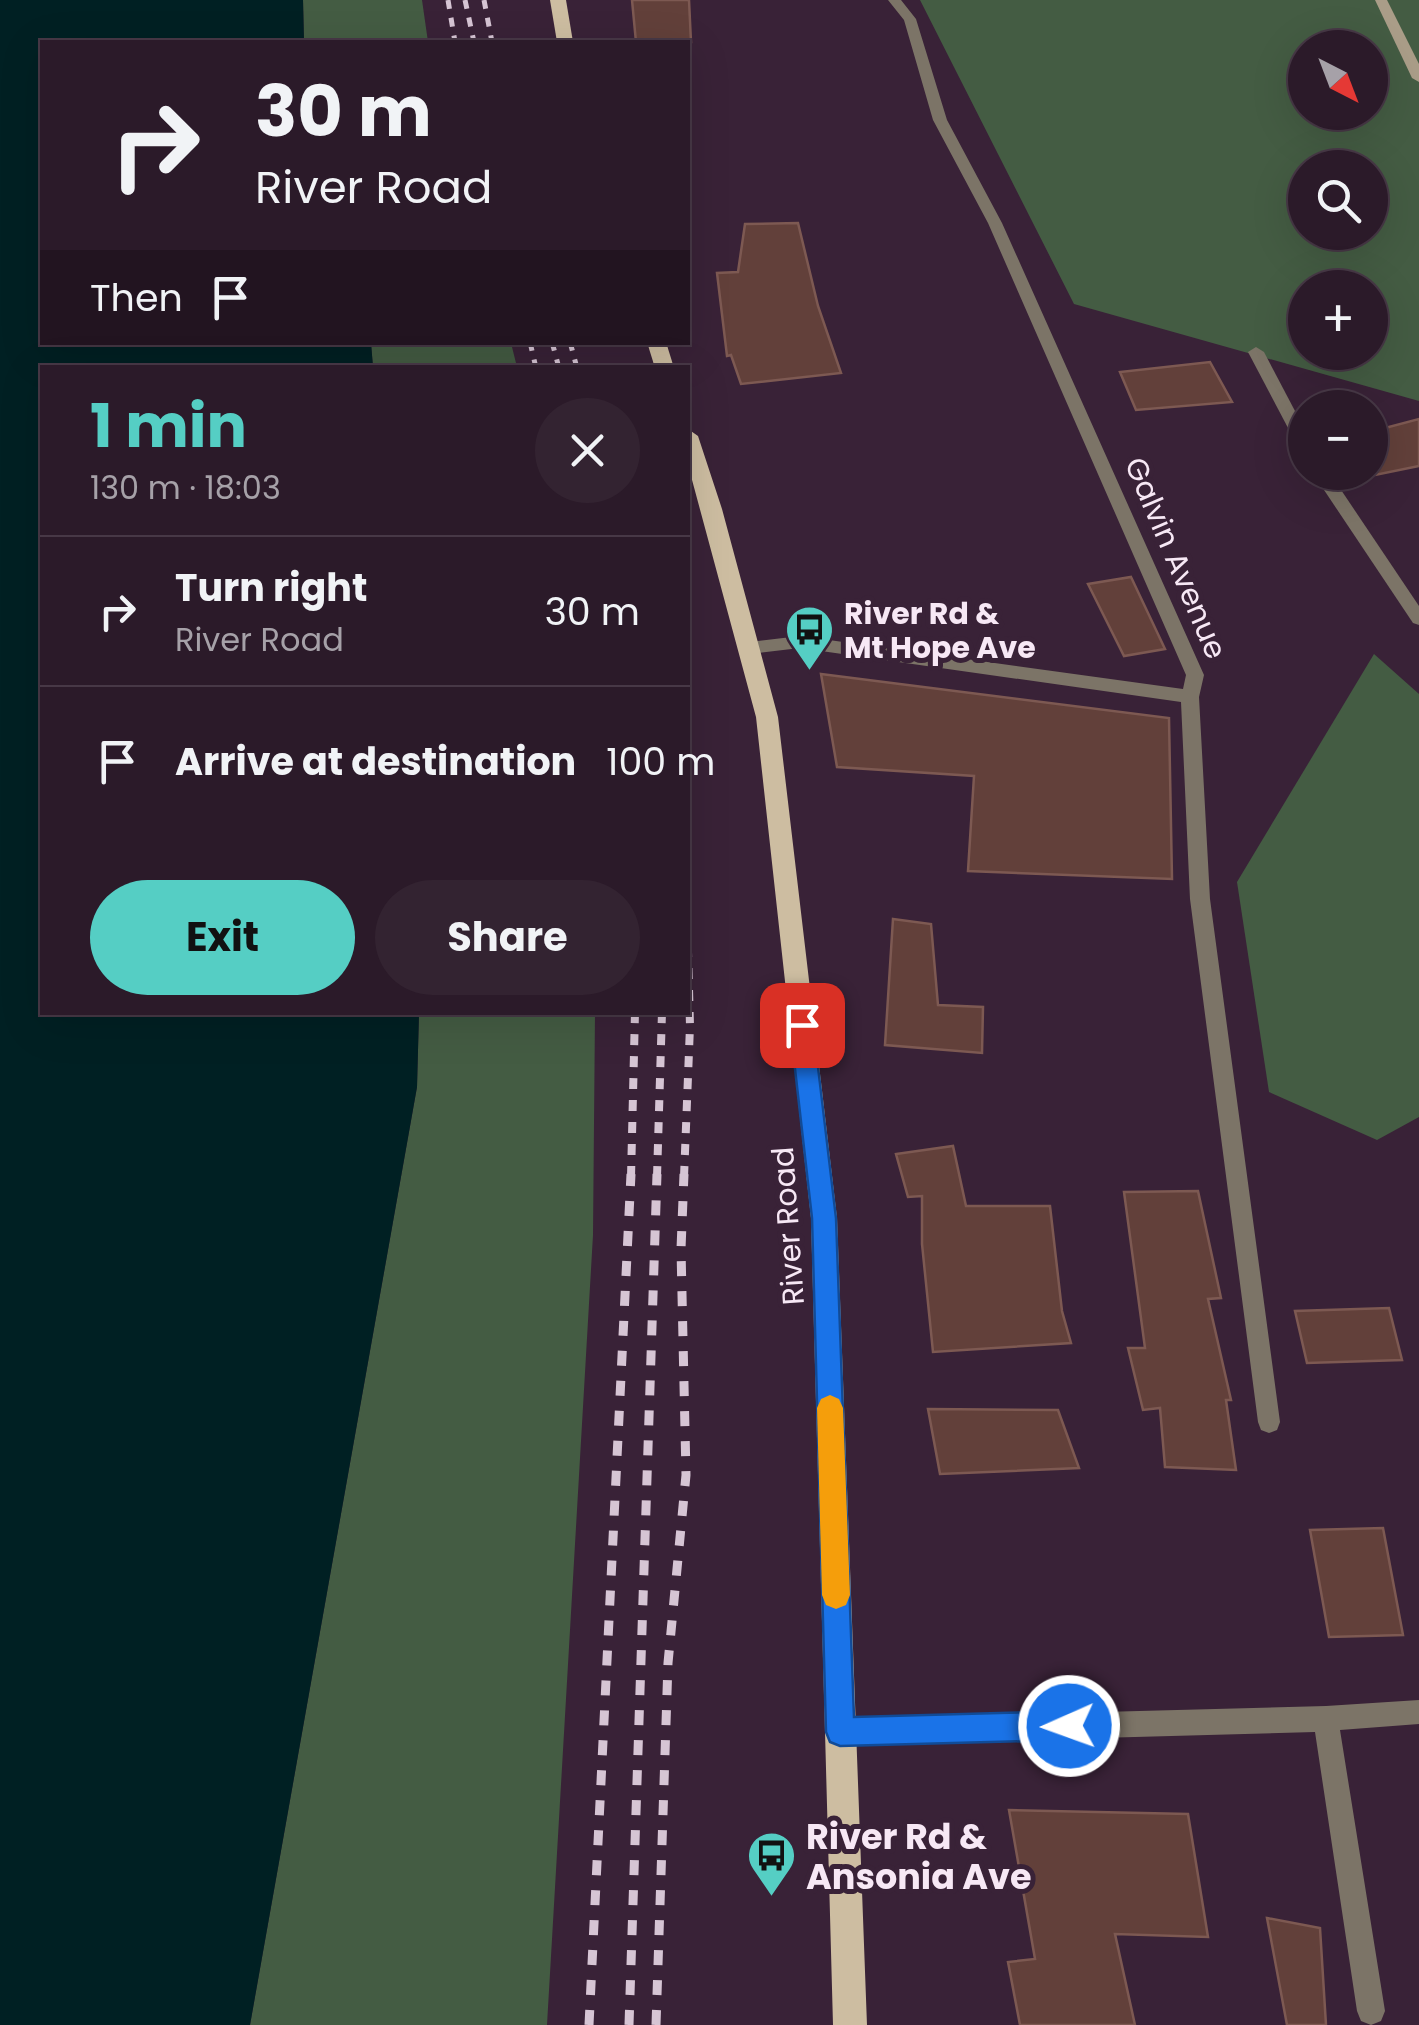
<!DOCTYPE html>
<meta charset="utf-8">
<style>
body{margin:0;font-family:Poppins,sans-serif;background:#332331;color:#f1f3f6;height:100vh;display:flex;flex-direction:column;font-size:38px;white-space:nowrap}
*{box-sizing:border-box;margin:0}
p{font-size:32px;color:#a6a1a8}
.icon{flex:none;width:55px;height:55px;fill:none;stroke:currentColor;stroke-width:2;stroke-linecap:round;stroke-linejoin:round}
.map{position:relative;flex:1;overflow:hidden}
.sheet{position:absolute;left:40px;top:365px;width:650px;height:650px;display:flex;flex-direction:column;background:#2b1a29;border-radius:0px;box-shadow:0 10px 40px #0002,0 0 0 2px #473846}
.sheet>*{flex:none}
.guide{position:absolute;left:40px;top:40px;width:650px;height:305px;border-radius:0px;box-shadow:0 10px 40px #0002,0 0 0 2px #473846;background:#2b1a29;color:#f1f3f6;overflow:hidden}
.needle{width:65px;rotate:138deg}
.buttons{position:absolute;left:1288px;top:30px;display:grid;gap:20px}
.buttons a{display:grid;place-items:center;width:100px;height:100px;border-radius:50%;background:#2b1a29;box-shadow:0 10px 40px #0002,0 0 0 2px #473846;font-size:50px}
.pin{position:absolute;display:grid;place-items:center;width:85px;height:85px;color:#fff;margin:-42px;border-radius:20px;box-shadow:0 5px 15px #0006}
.me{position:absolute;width:110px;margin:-55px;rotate:268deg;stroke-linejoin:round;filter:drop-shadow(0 0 8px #0008)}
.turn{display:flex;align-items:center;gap:35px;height:210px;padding:0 50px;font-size:45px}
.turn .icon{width:130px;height:130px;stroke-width:2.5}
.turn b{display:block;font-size:70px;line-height:85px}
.then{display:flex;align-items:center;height:95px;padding:0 50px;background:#0003;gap:20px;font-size:38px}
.round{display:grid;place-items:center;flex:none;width:105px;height:105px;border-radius:52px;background:#332331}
.head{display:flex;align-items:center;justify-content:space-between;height:170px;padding:0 50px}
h1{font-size:60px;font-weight:700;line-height:75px;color:#55cec4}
.action{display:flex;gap:20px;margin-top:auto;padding:20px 50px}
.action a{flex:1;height:115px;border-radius:60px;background:#55cec4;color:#111;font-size:40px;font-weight:700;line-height:115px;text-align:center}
.action a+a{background:#332331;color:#f1f3f6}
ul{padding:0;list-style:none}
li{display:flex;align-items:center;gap:30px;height:150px;padding:0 50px;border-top:2px solid #473846}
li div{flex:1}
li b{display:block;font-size:38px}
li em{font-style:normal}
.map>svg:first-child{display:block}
</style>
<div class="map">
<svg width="1419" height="2025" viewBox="0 0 1419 2025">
<rect width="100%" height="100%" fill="#392237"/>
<g fill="#445c43" fill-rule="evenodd">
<polygon points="303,0 422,0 428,42 304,42"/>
<path d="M920,0H1419V401L1074,304ZM1305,48H1370V112H1305ZM1305,168H1370V232H1305ZM1305,288H1370V352H1305Z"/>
<polygon points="371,343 511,343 517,367 373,367"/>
<polygon points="1374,654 1419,694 1419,1117 1377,1140 1269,1092 1237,882"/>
<polygon points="419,1013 595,1013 593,1235 547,2025 250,2025 417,1087"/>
</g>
<polygon fill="#002023" points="0,0 303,0 304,42 42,42 42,342 371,343 373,367 42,368 42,1012 419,1013 417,1087 250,2025 0,2025"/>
<g fill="#62403a" stroke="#7d5952" stroke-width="2.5">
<polygon points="632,0 689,0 691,42 636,42"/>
<polygon points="798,223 818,306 841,373 741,384 731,355 727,356 717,273 738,272 745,224"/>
<polygon points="1210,362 1232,402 1136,410 1120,372"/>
<polygon points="1419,419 1419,466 1370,476 1370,432"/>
<polygon points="1131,577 1165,649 1124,656 1088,584"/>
<polygon points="821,674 1169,718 1172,879 968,871 974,776 837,767"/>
<polygon points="893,919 931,924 938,1005 983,1007 982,1053 885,1045"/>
<polygon points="953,1146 966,1206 1050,1206 1062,1311 1071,1343 933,1352 922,1244 922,1196 908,1197 896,1154"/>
<polygon points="1198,1191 1221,1298 1208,1299 1231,1400 1226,1400 1236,1470 1165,1467 1160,1408 1143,1410 1128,1348 1145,1348 1124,1192"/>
<polygon points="1389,1308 1402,1360 1307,1363 1295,1311"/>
<polygon points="928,1409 1058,1410 1079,1468 940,1474"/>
<polygon points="1383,1528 1403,1635 1329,1637 1310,1530"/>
<polygon points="1009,1810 1188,1814 1208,1937 1115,1934 1135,2025 1020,2025 1008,1962 1035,1959"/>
<polygon points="1267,1918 1320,1928 1326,2025 1287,2025"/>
</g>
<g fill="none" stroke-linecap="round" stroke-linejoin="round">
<g fill="#7c7467" fill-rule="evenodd">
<polygon points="888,0 901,0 916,19 947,120 1002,223 1204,675 1199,697 1210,899 1280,1422 1277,1430 1269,1433 1261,1430 1258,1422 1190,899 1181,702 800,648 750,654 741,648 750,642 800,636 1183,689 1186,675 988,223 933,120 904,20"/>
<polygon points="1256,347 1264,352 1305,430 1305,450 1297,445 1248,352"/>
<polygon points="1312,472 1329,472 1419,606 1419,625 1413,623"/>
<polygon points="1419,1700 1419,1724 1340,1730 1385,2011 1381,2021 1371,2025 1361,2021 1357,2011 1315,1732 840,1745 831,1741 827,1732 831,1723 840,1719 1326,1706"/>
</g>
<polygon fill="#aa9d88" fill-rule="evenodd" points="1375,0 1387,0 1419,64 1419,82 1412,78"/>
<g fill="#cdbda1" fill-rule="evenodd">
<polygon points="550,0 566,0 573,42 557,42"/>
<polygon points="647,342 666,342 674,368 655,368"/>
<polygon points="688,429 698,436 722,509 778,717 837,1218 867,2025 833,2025 811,1218 756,717 688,465"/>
</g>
<g stroke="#d6c5d4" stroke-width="5" stroke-dasharray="9 9" stroke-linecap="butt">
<polyline points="448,0 455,42"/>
<polyline points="465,0 474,42"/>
<polyline points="484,0 492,42"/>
<polyline points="530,342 536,368"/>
<polyline points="552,342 559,368"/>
<polyline points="570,342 577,368"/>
</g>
<g stroke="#d6c5d4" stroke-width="8" stroke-dasharray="11 11" stroke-linecap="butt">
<polyline points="631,1177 635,1012"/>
<polyline points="657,1177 662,1012"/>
<polyline points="684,1177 690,1026 688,952"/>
</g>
<g stroke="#d6c5d4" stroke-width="9" stroke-dasharray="15 15" stroke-linecap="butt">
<polyline points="589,2025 631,1174"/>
<polyline points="629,2025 657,1174"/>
<polyline points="656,2025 668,1663 686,1475 681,1249 684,1174"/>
</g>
</g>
<polygon fill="#1a73e8" stroke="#114b97" stroke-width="2.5" points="802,1016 810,1018 813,1025 836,1218 854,1717 1069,1711 1079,1716 1083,1726 1079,1736 1069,1740 840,1746 830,1742 826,1732 812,1218 790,1025 794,1018"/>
<polygon fill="#f59e0b" points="830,1395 839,1399 843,1408 850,1595 846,1605 836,1609 826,1605 822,1595 817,1408 821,1399"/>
<defs>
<symbol id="bus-pin" viewBox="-11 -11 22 30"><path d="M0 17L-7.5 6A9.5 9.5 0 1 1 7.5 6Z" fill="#55cec4" stroke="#392237"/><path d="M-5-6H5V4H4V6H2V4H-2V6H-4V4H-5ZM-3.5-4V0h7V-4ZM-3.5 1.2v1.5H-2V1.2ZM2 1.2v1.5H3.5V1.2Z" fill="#111"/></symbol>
</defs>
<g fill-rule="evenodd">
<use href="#bus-pin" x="782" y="602" width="55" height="75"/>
<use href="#bus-pin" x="744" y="1828" width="55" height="75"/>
</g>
<g text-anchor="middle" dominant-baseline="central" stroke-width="10" stroke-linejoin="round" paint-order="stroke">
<g font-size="30" fill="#f7e8f5" stroke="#392237">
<text transform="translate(1176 558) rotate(67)">Galvin Avenue</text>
<text transform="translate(788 1226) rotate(-94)">River Road</text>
</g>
<g font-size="30" font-weight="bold" fill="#f7e8f5" stroke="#392237" text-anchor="start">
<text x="844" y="613">River Rd &amp;<tspan x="844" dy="34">Mt Hope Ave</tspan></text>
</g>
<g font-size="35" font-weight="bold" fill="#f7e8f5" stroke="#392237" text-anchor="start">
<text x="806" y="1836">River Rd &amp;<tspan x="806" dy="40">Ansonia Ave</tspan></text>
</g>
</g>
</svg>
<div class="buttons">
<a><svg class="needle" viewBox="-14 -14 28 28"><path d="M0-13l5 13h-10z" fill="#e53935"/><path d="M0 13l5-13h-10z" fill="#a6a1a8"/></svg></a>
<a><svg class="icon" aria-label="search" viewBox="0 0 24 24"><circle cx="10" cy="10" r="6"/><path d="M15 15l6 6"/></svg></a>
<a>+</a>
<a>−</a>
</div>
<div class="pin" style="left:802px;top:1025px;background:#d93025"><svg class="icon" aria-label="arrive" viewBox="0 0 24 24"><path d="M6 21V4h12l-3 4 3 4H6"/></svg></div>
<svg class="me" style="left:1069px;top:1726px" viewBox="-20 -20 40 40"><circle r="17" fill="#1a73e8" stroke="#fff" stroke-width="3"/><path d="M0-11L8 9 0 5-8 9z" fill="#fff"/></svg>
<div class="guide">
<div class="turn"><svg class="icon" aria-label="right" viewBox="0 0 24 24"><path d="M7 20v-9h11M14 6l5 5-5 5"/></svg><div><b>30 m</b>River Road</div></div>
<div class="then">Then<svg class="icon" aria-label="arrive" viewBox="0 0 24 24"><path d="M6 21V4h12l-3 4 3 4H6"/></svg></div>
</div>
<section class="sheet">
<div class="head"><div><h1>1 min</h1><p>130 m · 18:03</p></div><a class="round"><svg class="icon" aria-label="close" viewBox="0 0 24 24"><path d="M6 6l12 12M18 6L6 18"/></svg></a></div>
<ul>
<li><svg class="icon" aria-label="right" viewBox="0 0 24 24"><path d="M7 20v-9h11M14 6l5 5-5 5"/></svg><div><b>Turn right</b><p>River Road</p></div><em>30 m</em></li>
<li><svg class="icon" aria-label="arrive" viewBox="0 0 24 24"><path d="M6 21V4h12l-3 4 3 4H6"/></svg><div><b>Arrive at destination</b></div><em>100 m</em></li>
</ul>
<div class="action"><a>Exit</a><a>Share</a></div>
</section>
</div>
